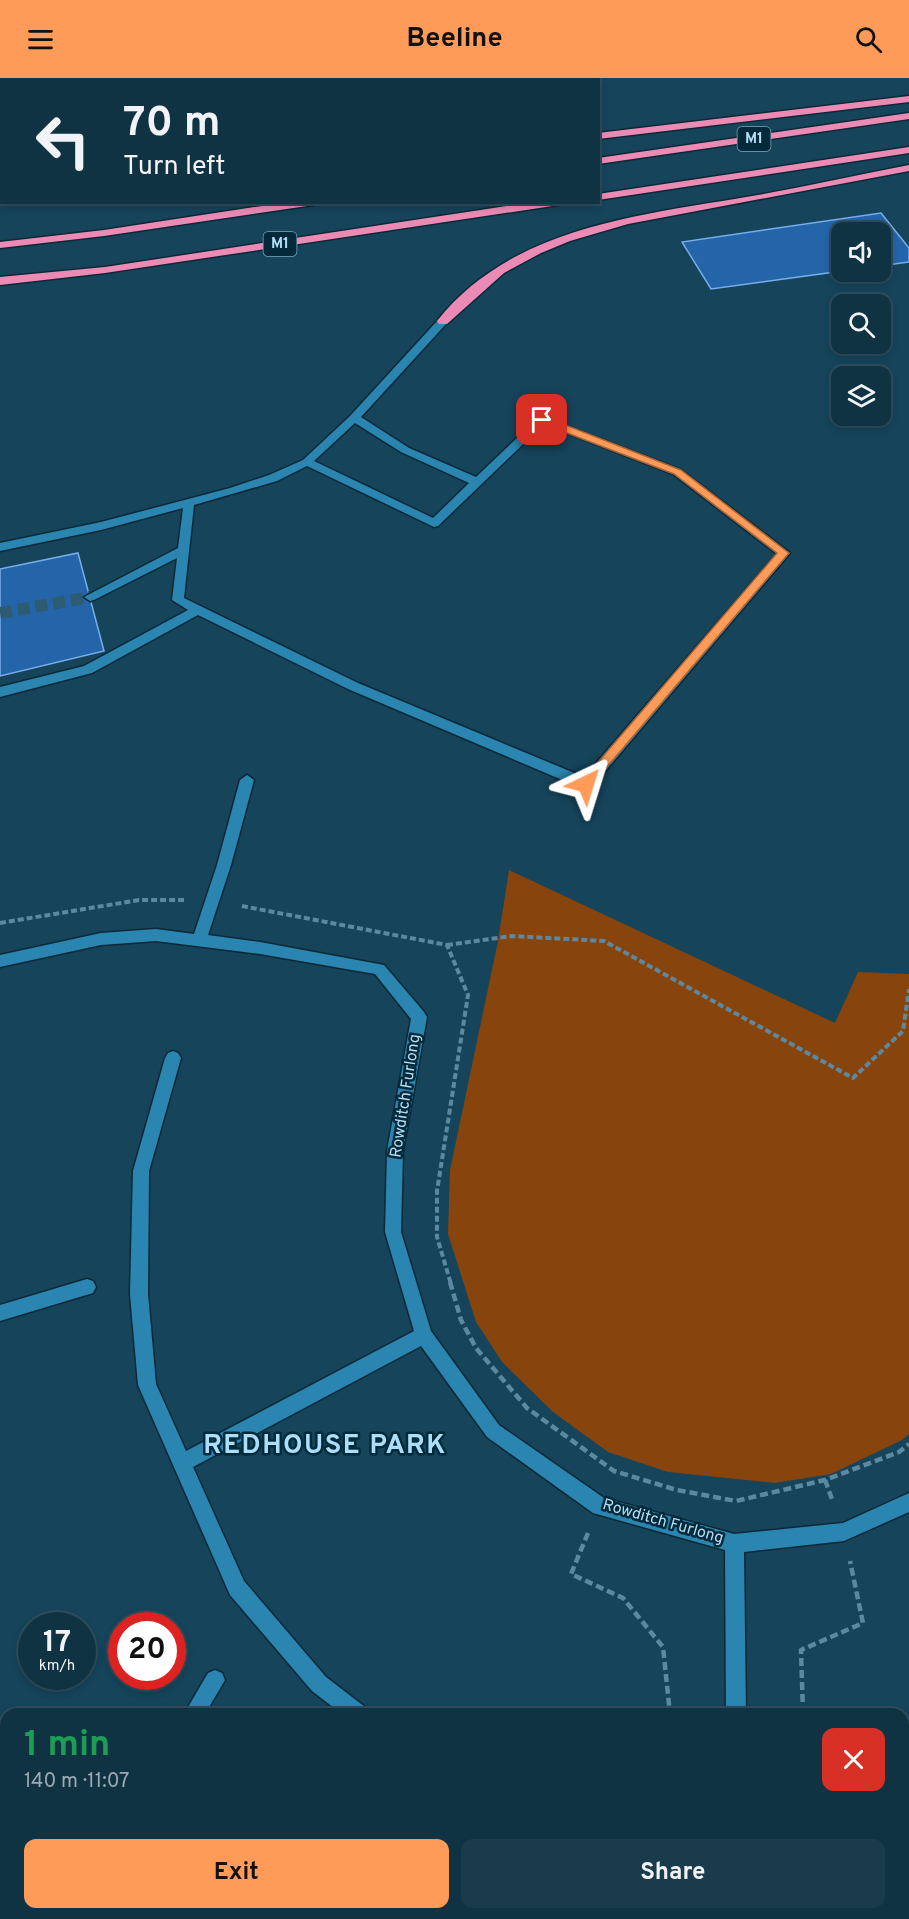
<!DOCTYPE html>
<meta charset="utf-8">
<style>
body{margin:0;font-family:Overpass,sans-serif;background:#193b4b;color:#f1f3f6;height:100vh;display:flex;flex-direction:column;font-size:22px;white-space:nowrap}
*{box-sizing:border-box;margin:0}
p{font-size:20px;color:#9caab2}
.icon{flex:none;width:33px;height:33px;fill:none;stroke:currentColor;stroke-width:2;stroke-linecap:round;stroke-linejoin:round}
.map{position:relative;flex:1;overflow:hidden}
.panel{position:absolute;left:0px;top:1630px;width:909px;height:212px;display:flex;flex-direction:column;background:#103344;border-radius:18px 18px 0 0;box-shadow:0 3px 9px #0003,0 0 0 2px #304e5d}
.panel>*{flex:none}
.guide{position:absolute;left:0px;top:0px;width:600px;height:126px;box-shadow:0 3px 9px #0003,0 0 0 2px #304e5d;background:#103344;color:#f1f3f6;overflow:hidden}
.controls{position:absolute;left:831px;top:144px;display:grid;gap:12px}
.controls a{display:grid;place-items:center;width:60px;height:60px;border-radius:12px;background:#103344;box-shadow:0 3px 9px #0003,0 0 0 2px #304e5d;font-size:30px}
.speed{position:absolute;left:18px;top:1534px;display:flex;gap:12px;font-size:30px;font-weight:700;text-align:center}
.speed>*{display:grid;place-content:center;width:78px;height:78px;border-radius:50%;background:#103344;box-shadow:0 3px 9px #0003,0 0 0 2px #304e5d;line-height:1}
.speed small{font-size:15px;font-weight:400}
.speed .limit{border:9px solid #d22;background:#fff;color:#111}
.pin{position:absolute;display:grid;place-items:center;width:51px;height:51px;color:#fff;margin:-26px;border-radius:12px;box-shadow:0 3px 9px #0006}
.me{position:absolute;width:66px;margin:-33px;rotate:41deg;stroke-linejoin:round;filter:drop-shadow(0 0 4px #0008)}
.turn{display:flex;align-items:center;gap:21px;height:126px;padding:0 24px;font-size:27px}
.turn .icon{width:78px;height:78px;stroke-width:2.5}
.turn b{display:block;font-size:42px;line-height:51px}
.round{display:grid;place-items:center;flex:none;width:63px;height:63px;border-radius:12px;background:#193b4b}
.headline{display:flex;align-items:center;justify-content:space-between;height:102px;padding:0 24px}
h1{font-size:36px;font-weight:700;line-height:45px;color:#1e9e55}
.button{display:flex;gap:12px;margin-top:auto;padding:12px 24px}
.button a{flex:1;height:69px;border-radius:12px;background:#fe9b58;color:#111;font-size:24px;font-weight:700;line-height:69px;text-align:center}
.button a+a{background:#193b4b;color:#f1f3f6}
header{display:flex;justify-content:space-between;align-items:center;height:78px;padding:0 24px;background:#fe9b58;color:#111;font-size:27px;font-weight:700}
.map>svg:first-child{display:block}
</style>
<header><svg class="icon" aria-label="menu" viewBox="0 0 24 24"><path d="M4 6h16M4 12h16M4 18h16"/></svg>Beeline<svg class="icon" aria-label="search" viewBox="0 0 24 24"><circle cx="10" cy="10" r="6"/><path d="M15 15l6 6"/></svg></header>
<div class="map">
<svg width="909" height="1841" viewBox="0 0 909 1841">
<rect width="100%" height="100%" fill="#15445b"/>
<polygon fill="#87440d" points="509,792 835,945 858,894 909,896 909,1356 902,1362 831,1396 775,1405 668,1394 608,1374 553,1334 502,1284 476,1244 448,1156 450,1092 498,863"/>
<g fill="#2464a8" stroke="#79adea" stroke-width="1.5">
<polygon points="881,135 909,170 909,184 880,188 880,154 842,154 842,193 711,211 682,164"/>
<polygon points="78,475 104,573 0,598 0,491"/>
</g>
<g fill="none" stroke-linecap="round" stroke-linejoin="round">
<polyline stroke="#2d5b72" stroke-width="12" stroke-dasharray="12 6" stroke-linecap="butt" points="0,535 90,519"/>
<defs>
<g id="minor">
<rect x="13" y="0" width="8" height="2"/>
<rect x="98" y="0" width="8" height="2"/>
<polygon points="228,0 238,0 239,2 229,2"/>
<polygon points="292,0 303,0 305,2 293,2"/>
<path d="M443,240L447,241V245L361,339L409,370L476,399L538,340H546L681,392L790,475L591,710H581L348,611L198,537L92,595L0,619V609L84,588L188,532L172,522L177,480L94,522L90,523L84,519L178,470L183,430L101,452L0,473V465L101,444L230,410L269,397L303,382L350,338L439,241ZM355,345L401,374L469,405L433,440L314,383ZM544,346L673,396L777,476L584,699L358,605L184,520L194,427L277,403L307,388L434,449L438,448Z"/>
<polygon points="247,697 254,702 231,787 208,857 260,864 384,887 424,934 427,939 403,1073 401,1154 431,1253 499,1347 604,1420 734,1456 843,1445 909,1415 909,1434 844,1463 744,1474 746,1636 726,1636 725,1472 593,1435 487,1359 421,1268 193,1389 244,1503 326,1599 365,1629 368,1636 342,1636 312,1613 230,1517 138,1307 130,1216 133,1093 165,980 168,975 173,973 178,975 181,980 149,1093 148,1216 156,1306 186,1373 414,1253 385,1154 387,1073 411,941 375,896 260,876 156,863 101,867 0,889 0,877 101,855 156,851 194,856 217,787 240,702"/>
<polygon points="87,1201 93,1203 96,1209 93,1215 0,1243 0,1227"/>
<polygon points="215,1592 222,1595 225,1602 205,1636 184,1636 208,1595"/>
<polygon points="53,1836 76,1836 74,1841 51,1841"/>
<rect x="730" y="1836" width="22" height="5"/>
</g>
<g id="highway">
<polygon points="909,18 909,24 598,61 598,55"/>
<polygon points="909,35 909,41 598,86 598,80"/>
<polygon points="909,69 909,75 598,122 598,116"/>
<path d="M909,87V93L628,146L570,163L541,175L504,195L447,246H439L437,243C512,148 642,137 752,118C805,109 857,97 909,87Z"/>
<polygon points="288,124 319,124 314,127 104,158 0,170 0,164 104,152"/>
<polygon points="533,124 564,124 559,127 105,195 0,207 0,199 105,189"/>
</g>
</defs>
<use href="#minor" stroke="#0d2937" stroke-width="3"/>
<use href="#highway" stroke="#0d2937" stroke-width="3"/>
<g stroke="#5d89a0" stroke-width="4" stroke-dasharray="6 3" stroke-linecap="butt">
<polyline points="242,828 447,867 468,917 437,1113 437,1159 451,1206"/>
<polyline points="0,845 139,822 184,822"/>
<polyline points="447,867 512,858 604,863 853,1000 903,953 909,911"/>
</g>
<g stroke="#5d89a0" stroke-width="4.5" stroke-dasharray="8 4" stroke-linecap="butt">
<polyline points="450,1204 461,1242 476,1270 527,1330 614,1393 677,1412 736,1423 825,1402 899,1374 909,1366"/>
<polyline points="825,1402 833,1424"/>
<polyline points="588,1455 571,1496 623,1520 663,1569 670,1636"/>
<polyline points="803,1636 801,1572 863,1545 850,1483"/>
<polyline points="673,1836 673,1841"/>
</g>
<use href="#minor" fill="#2a85b0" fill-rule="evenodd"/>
<use href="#highway" fill="#eb8bb5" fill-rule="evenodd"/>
</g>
<polygon fill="#fe9b58" stroke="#a56539" stroke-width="1.5" points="538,339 545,339 681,392 789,475 590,709 586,711 580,706 582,703 777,475 674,396 538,344"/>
<g text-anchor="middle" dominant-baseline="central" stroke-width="5" stroke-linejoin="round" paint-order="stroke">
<g fill="#032a3b" stroke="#7fa7bc" stroke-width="1.5">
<rect x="737.5" y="49" width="33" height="24" rx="4.5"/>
<rect x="263.5" y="154" width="33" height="24" rx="4.5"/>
</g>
<g font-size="15" font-weight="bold" fill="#b4dcf3">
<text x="754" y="61">M1</text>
<text x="280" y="166">M1</text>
</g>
<g font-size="16" fill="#b4dcf3" stroke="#032a3b">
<text transform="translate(406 1018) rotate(-81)">Rowditch Furlong</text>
<text transform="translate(663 1444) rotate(16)">Rowditch Furlong</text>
</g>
<g font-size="27" font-weight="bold" letter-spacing="1.5" fill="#acddf9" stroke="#032a3b">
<text x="325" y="1368">REDHOUSE PARK</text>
</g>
</g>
</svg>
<div class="controls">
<a><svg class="icon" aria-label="sound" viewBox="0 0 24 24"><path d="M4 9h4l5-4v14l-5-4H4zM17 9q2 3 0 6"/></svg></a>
<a><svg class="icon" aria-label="search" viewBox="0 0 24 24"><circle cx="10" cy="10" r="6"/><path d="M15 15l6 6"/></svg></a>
<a><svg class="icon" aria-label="layers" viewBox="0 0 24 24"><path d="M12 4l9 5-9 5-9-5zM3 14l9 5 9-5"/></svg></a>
</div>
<div class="speed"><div>17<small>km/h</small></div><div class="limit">20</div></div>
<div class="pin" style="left:542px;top:342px;background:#d93025"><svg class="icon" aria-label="arrive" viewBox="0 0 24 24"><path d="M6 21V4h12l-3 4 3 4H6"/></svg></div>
<svg class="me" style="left:586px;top:706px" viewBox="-20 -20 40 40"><path d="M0-17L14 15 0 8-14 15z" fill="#fe9b58" stroke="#fff" stroke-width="4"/></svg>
<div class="guide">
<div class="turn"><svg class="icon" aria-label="left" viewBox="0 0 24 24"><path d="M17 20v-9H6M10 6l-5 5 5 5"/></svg><div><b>70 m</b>Turn left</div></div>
</div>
<section class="panel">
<div class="headline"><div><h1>1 min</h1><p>140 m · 11:07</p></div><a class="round" style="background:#d93025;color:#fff"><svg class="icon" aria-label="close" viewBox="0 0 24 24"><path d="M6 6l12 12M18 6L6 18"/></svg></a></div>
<div class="button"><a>Exit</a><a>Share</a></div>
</section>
</div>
